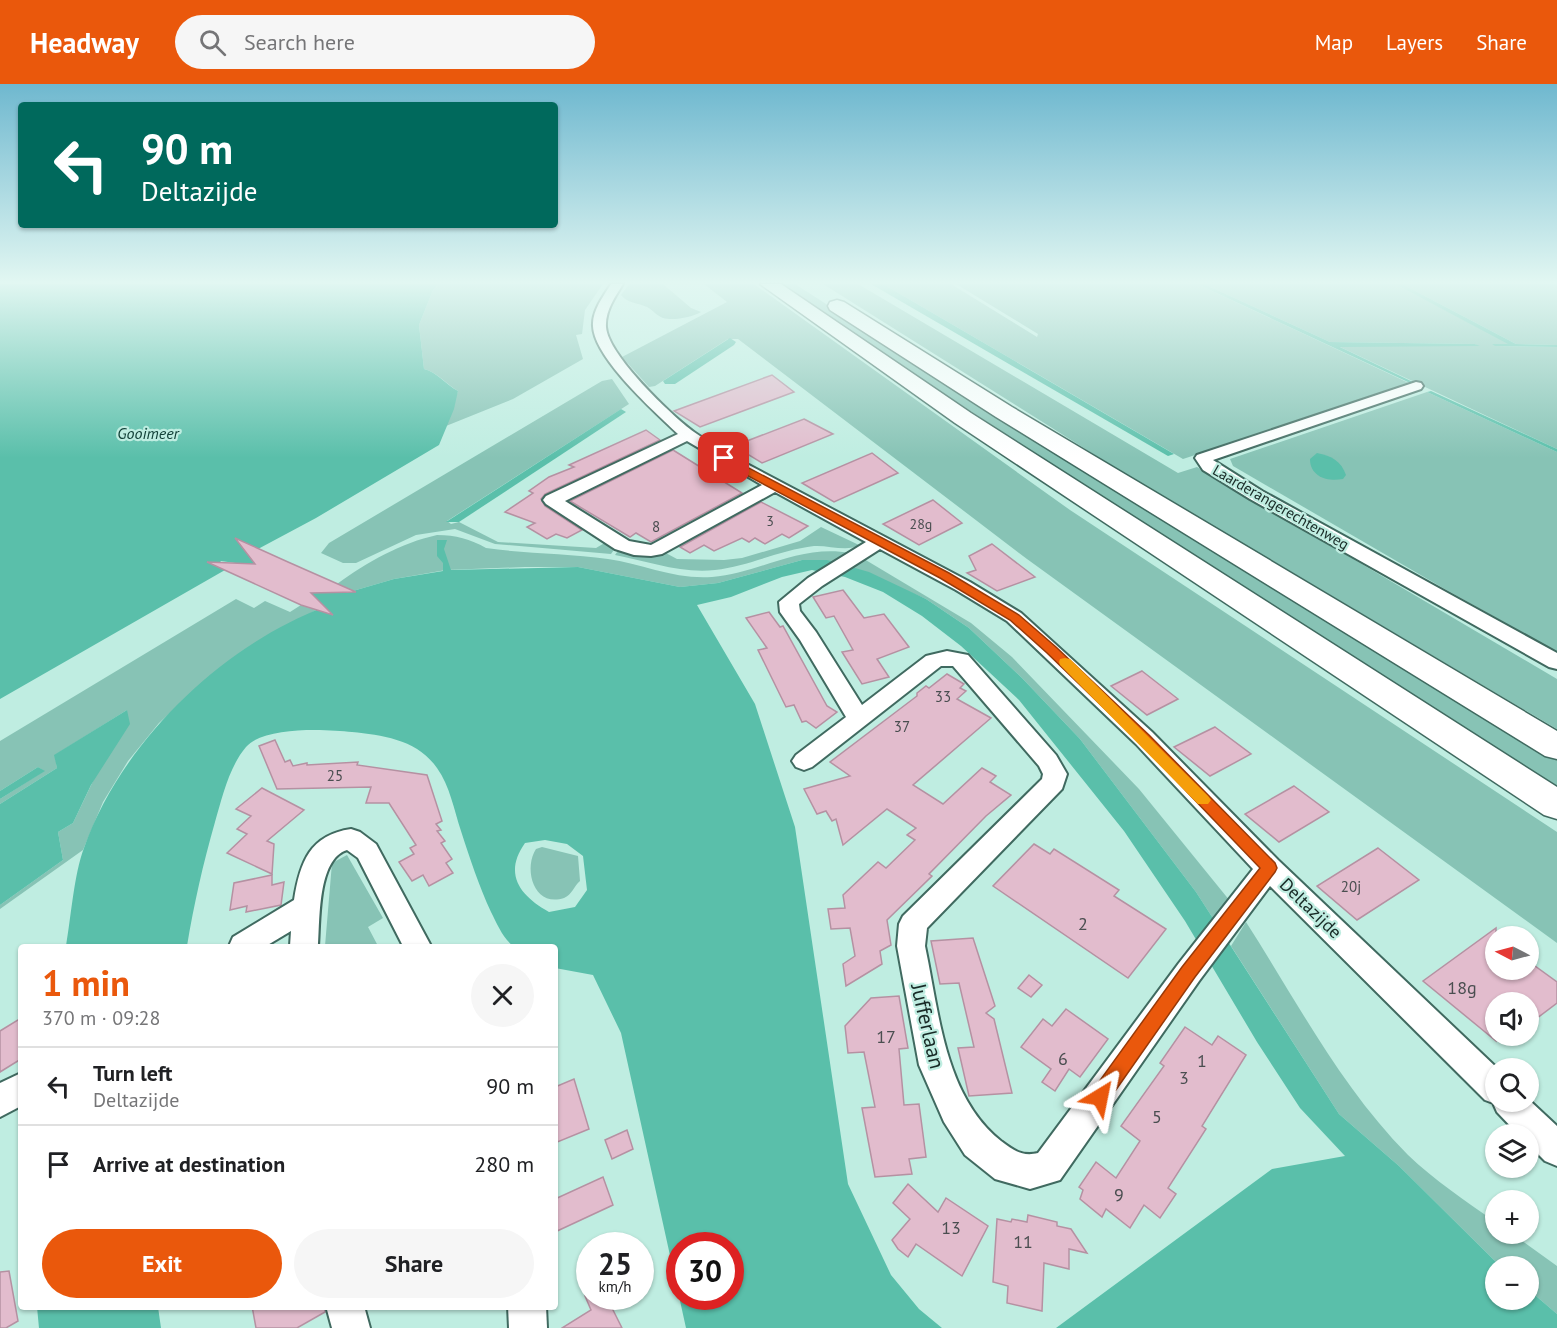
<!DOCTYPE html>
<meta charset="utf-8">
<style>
body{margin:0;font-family:"PT Sans",sans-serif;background:#f6f6f6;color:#202124;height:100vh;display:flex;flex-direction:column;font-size:22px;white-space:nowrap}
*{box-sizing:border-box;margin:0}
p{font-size:20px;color:#757577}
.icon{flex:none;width:33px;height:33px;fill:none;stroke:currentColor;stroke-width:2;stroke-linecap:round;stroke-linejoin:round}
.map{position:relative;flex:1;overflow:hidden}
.sheet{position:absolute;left:18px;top:860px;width:540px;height:366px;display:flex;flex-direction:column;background:#fff;border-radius:6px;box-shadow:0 2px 4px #0004}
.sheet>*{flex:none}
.top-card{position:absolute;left:18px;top:18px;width:540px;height:126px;border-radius:6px;box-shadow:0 2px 4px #0004;background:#00695c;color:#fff;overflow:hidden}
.needle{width:39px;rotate:276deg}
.controls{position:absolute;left:1485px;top:842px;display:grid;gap:12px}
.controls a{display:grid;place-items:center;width:54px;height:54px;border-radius:50%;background:#fff;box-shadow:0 2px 4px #0004;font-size:30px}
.speed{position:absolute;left:576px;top:1148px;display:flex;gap:12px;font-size:30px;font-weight:700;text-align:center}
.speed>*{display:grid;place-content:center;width:78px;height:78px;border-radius:50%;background:#fff;box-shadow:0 2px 4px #0004;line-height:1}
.speed small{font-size:15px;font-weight:400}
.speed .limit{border:9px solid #d22;background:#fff;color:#111}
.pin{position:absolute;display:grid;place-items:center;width:51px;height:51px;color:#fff;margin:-26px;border-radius:12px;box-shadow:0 3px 9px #0006}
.me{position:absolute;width:66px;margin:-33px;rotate:35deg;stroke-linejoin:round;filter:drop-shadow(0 0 4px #0008)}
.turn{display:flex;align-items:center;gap:21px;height:126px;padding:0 24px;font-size:27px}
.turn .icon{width:78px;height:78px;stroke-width:2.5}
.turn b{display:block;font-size:42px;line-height:51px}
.round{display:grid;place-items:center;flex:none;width:63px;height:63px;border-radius:32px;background:#f6f6f6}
.head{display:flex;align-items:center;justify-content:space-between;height:102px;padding:0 24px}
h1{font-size:36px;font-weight:700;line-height:45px;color:#ea580c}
.primary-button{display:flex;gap:12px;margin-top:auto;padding:12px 24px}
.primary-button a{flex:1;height:69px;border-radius:36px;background:#ea580c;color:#fff;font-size:24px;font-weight:700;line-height:69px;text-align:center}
.primary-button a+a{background:#f6f6f6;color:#202124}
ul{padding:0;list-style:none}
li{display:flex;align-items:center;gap:18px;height:78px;padding:0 24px;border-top:2px solid #e0e0e0}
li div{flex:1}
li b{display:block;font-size:22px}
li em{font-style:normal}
header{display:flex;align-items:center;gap:36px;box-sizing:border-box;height:84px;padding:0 30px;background:#ea580c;color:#fff}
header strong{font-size:28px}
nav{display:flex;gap:33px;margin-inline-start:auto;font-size:21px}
.search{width:420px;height:54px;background:#f6f6f6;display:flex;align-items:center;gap:15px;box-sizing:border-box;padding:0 21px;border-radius:33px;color:#757577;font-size:22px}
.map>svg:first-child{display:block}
</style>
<header>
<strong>Headway</strong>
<div class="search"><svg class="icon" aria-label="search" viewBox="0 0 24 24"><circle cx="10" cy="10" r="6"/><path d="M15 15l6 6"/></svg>Search here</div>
<nav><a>Map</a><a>Layers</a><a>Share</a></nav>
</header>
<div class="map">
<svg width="1557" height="1244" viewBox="0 0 1557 1244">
<rect width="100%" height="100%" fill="#bfede1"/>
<g fill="#87c3b5">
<path d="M438,200H603L585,226L582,250L576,251L583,275L513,315L446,342L458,307C446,300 437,288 424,285L419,241L433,206Z"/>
<path d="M629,200H663L691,224L701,228C692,233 674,237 663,234C657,232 653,226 647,223C636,218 629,220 621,211Z"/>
<polygon points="704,200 754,200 1070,426 1557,748 1557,859 1027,475 738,255 728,255 655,302 649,303 622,273 727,218"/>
<path d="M780,200H795L1161,435L1557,675V702C1295,539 1036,373 780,200Z"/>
<polygon points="823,200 858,200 1178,389 1197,383 1557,595 1557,645 1122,388"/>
<polygon points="883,200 951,200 1037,253 1038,250 956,200 1197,200 1411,300 1183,375"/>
<polygon points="1204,200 1395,200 1510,260 1495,262 1557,263 1557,365 1338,262 1478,262 1475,260 1330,258"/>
<polygon points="1402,200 1557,200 1557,261 1516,260"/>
<polygon points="612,295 629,320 447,437 451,440 459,438 498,458 596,464 608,457 616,463 611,470 495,460 455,445 416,451 356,479 343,479 321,469 329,459 602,297"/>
<polygon points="1427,308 1557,368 1557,568 1443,504 1233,382 1230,375"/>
<path d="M821,443L859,461C848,468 828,461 814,462C780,466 749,482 715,486C682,490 647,477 615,471L620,464L662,467L677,475L724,476L742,474L800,457Z"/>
<path d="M437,451C456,451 470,455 486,464C526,470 568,469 608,475C642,480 677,496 712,493C759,489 800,460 850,469L835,478L802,476L718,499L680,503L578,483H525L446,486L394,495L346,509L351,507L337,500C367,478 401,459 437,451Z"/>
<polygon points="864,475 971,539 1012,573 1139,705 1230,817 1214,836 1196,808 1080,655 1022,594 969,544 926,515 851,483"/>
<polygon points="236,515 254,524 265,517 290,528 301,521 316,526 240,569 201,600 159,639 128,677 103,718 83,766 0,825 0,821 63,776 58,748 73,739 127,626 55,671 57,684 0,720 0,715 44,687 38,683 0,707 0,657"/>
<path d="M542,763L578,772L580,797C574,802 572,811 564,814C534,824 523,785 536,765Z"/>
<polygon points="347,771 383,834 368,843 378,862 325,862 332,779"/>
<path d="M1246,838C1298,919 1340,1002 1408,1071C1434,1096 1466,1117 1495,1138L1496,1149H1511L1557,1182V1230L1529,1206L1528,1182H1500L1399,1082L1339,1030L1231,862Z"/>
</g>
<g fill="#5abfaa" fill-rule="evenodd">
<path d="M0,200H438L433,206L419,241L424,285C437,288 445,300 458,307L454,325L439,361L316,434L258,465L271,481L332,509H346L394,495L443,487V479L437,472V456H447L444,465L451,486L578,483L680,503L718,499L802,476H827L869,488L926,515L969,544L1022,594L1080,655L1196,808L1339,1030L1399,1082L1500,1182H1496V1215H1528L1529,1206L1557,1230V1244H1056L1272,1085L1345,1072L1300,1024L1257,958L1185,837L1124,747L1019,616L961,562L922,532L883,508L845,493L812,486L782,493L731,513L697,521L755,620L795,743L848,1100L891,1191L919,1225L942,1244H686L621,949L593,891L555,884V862H513C503,854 497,840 491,828C479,802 470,775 461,747C454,726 450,702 437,684C418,656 383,651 352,648C326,645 264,642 246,663C229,683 222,714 215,738C203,780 194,820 187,862H66C71,834 74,790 84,764C121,659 220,563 324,523L235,479L221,477L217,482L225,486L0,615ZM545,756L567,760L583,772L587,806L575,823L549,828C520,812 503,790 525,759ZM680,1161H730V1212H680Z"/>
<polygon points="871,200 883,200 1174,370 1168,372"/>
<polygon points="1197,200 1204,200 1330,258 1475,260 1480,262 1340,263 1413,298 1410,299"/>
<polygon points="1395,200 1402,200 1516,260 1557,261 1557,263 1495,262 1492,260 1508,260"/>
<polygon points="1431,307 1557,365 1557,368 1427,308"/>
<polygon points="621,325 626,328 459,438 446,438"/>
<path d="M1317,369C1332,372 1341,377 1346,391L1343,395C1328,398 1310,393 1310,375Z"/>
<polygon points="127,626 130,640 91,701 73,739 58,748 63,776 0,821 0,720 57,684 54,671"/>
<polygon points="38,683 45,687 0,715 0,707"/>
<polygon points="37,1223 158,1223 161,1244 39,1244"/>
</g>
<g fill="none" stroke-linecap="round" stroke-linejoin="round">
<polygon fill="#5abfaa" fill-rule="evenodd" points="730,254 736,258 734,261 675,300 665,300 663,297"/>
</g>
<g fill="#e2bccd" stroke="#b591a2" stroke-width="1.5">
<polygon points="772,291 794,308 700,343 674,327"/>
<polygon points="804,335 833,350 762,379 734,362"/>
<polygon points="646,346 660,356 545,410 541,415 545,422 582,446 567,454 556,450 547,455 527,443 535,439 505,428 533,409 529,407 549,393 574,383 569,381"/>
<polygon points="673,366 742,409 651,458 636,449 630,453 570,417"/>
<polygon points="872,369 898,389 834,418 802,399"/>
<polygon points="933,416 962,439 919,461 883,440"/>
<polygon points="761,418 808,442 789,454 782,450 765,460 755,454 749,458 742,454 714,467 704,461 690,469 680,463"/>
<polygon points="235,454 288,478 356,508 311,509 333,531 301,521 207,478 255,480"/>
<polygon points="992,460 1035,493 997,507 967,489 976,486 969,472"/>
<polygon points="843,506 864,534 884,530 909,563 877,575 889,593 862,600 842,568 853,566 834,532 826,534 813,513"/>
<polygon points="769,528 780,543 783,542 827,622 837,628 816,644 806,637 802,638 794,621 786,623 758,566 767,564 746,534"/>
<polygon points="1142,587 1178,615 1147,631 1111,602"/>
<polygon points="947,590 964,600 960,604 966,607 957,615 991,634 913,701 943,720 982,684 996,692 990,698 1011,711 986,732 929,790 932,792 887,836 891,861 880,867 882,880 846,902 843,880 855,872 850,844 831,845 828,825 845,824 843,811 878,778 886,784 915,756 907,751 916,744 887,725 843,761 836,735 832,737 826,727 817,730 804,705 850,692 830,678 917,612 917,609 926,602 929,604"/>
<polygon points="1215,643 1251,670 1210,692 1174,663"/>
<polygon points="275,656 285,678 290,676 293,682 307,679 307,681 358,678 357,681 427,691 442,737 436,740 441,746 437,747 445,757 441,759 452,775 446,779 453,789 429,802 423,791 412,797 399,778 414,770 410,764 416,761 389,719 366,719 371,703 277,705 259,662"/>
<polygon points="1294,702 1329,728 1279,758 1245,730"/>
<polygon points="262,704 304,726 267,757 274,760 272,790 227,769 247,750 237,745 251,732 236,725"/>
<polygon points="1034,760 1050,770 1054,765 1119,806 1114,812 1166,845 1128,894 993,802"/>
<polygon points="1378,764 1419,796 1357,836 1317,802"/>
<polygon points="272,791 272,801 284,798 281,821 246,828 247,822 230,826 234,799"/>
<polygon points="1496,844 1496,885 1528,885 1528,877 1557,898 1557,919 1528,941 1528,918 1496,918 1496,957 1423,897"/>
<polygon points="973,854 995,922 986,929 994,935 1012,1009 969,1012 958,964 974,963 959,899 940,900 931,857"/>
<polygon points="1029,891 1042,901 1031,913 1018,904"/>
<polygon points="899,912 908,964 899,965 904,1021 919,1020 926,1073 909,1075 912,1090 875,1093 862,1024 875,1023 864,968 848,969 845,942 871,914"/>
<polygon points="1066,925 1108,955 1080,993 1069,985 1055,1007 1042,998 1051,985 1021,963 1043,935 1052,942"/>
<polygon points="21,934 21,975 0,988 0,947"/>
<polygon points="1185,943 1212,961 1218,952 1246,971 1202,1042 1206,1045 1168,1104 1176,1110 1160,1134 1144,1121 1130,1144 1106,1125 1102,1133 1080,1115 1083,1106 1079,1103 1096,1078 1116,1094 1140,1057 1121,1042 1164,982 1160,979"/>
<polygon points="574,995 589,1045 555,1059 555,1003"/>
<polygon points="627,1046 633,1065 612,1075 605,1056"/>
<polygon points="603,1093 613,1121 555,1148 555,1115"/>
<polygon points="908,1100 938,1128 946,1114 988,1142 962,1192 916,1160 908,1173 898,1165 892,1156 910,1135 893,1119"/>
<polygon points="1028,1131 1057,1138 1057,1142 1071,1145 1087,1169 1069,1165 1069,1185 1044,1179 1042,1227 1007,1219 1008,1202 993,1198 997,1135 1011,1138 1012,1135 1027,1138"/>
<polygon points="9,1187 18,1237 6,1244 0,1244 0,1188"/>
<polygon points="585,1212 606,1212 622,1244 562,1244 591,1226"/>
<polygon points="252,1222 324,1222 325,1228 297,1244 256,1244"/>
</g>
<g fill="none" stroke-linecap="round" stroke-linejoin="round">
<defs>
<g id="minor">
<path d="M611,200H623C615,213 605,227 606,243C608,271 671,331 694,348C705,356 718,363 730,371L970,498L1021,529L1152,648L1278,776L1497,984L1496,1017H1528V1015L1557,1042V1082L1545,1077L1528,1060V1050H1518L1497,1028L1493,1019L1485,1016L1270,802L1199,897L1060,1096L1030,1105L995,1095L965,1071L944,1038L919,981L897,862L899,840L903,832L1042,695L1043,690L1039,682L953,582H941L812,683L804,686L796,683L792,677L796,671L846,633L800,556L780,528L779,518L808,494L866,458L775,408L662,470L651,472L634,471L615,465L546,420L543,416L546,412L678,350C655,328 594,274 593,242C592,227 603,213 611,200ZM687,357L762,401L651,461L629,457L565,417ZM880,465L956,506L1007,537L1136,660L1253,785L1179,879L1038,1069C1022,1073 1013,1066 1001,1057C944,1012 939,927 925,862L927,844L1062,705L1067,690L1056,671L968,571L947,567L926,572L862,621L816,548L800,527L799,520L822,502Z"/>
<polygon points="1416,298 1421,299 1423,302 1421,305 1213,376 1262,407 1557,569 1557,585 1549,583 1250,415 1203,386 1195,374 1197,371"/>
<path d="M351,745L360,748L376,760L431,862H403L358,774L347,766C317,775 320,838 318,862H290L291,847L266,862H229L233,853L294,816C300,778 310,751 351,745Z"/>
<polygon points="21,989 21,1022 0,1033 0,999"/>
<polygon points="326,1222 364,1222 370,1244 332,1244"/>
<polygon points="508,1222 546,1222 547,1244 509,1244"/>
</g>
<g id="motorway">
<polygon points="760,200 781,200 971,329 1557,703 1557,735 1544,731 955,339"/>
<polygon points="837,216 844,218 1012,323 1557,647 1557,675 1545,672 996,333 830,226 828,222 830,218"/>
</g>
</defs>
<use href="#minor" stroke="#406a60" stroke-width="4"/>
<use href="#motorway" stroke="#406a60" stroke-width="3"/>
<use href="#minor" fill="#fff" fill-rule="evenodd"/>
<use href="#motorway" fill="#fff" fill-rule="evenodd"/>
</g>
<linearGradient id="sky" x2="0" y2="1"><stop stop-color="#6fb8cf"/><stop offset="0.53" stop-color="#e2f7f2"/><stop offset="1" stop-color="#e2f7f2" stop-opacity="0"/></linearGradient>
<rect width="1557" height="374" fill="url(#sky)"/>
<polygon fill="#ea580c" stroke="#983908" stroke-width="1.5" points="724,371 949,489 1019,531 1056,563 1149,651 1275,779 1277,784 1275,788 1195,893 1106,1020 1100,1022 1093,1020 1090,1013 1093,1006 1182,883 1260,784 1139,658 1047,569 1010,536 940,494 720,377 720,372"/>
<polygon fill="#f59e0b" points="1065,574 1070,575 1208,712 1211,716 1208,720 1198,720 1060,581 1059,578 1060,575"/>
<g text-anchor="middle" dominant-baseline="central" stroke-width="4.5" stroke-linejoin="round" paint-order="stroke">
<g font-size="14" fill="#4a4e50">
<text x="770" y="437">3</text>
<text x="921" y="440">28g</text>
</g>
<g font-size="15" fill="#182a26" stroke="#bfede1">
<text transform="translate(1281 423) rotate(30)">Laarderangerechtenweg</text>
</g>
<g font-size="15" fill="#4a4e50">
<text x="656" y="442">8</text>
<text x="943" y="612">33</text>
<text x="902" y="642">37</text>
<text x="335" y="691">25</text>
<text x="1351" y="802">20j</text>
</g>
<g font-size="16" font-style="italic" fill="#124138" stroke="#bfede1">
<text x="148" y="349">Gooimeer</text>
</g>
<g font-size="18" fill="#182a26" stroke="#bfede1">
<text transform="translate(1311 824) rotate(44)">Deltazijde</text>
</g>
<g font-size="18" fill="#4a4e50">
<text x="1083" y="839">2</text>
<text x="1462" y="903">18g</text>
<text x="886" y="952">17</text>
<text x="1063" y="974">6</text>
<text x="1202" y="976">1</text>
<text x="1184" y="993">3</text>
<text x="1157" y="1032">5</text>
<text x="1119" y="1110">9</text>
<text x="951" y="1143">13</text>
<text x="1023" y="1157">11</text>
</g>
<g font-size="21" fill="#182a26" stroke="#bfede1">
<text transform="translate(928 942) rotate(77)">Jufferlaan</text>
</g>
</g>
</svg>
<div class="controls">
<a><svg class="needle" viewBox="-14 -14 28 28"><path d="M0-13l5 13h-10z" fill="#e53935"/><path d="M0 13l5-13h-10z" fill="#757577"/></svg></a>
<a><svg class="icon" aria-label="sound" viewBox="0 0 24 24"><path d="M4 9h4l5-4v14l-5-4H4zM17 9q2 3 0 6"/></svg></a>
<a><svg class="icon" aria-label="search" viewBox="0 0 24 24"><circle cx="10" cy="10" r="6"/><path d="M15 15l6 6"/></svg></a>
<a><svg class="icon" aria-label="layers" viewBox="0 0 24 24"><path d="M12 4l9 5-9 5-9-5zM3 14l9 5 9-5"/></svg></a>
<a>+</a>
<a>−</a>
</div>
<div class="speed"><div>25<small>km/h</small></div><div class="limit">30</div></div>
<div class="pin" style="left:724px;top:374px;background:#d93025"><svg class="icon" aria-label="arrive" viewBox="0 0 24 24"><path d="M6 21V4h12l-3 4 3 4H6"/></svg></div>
<svg class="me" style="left:1100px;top:1013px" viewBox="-20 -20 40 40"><path d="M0-17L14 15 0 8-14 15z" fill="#ea580c" stroke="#fff" stroke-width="4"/></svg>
<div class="top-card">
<div class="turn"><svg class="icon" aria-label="left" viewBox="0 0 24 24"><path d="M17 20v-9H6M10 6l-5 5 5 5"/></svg><div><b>90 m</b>Deltazijde</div></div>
</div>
<section class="sheet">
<div class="head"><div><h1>1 min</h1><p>370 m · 09:28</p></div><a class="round"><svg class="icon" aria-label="close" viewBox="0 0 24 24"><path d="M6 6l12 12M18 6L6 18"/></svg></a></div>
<ul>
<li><svg class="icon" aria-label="left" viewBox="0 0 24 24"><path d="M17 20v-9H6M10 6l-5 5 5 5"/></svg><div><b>Turn left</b><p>Deltazijde</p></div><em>90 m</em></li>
<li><svg class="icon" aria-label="arrive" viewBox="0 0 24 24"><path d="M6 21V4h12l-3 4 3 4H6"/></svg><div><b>Arrive at destination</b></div><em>280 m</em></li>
</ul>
<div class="primary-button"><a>Exit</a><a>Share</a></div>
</section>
</div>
